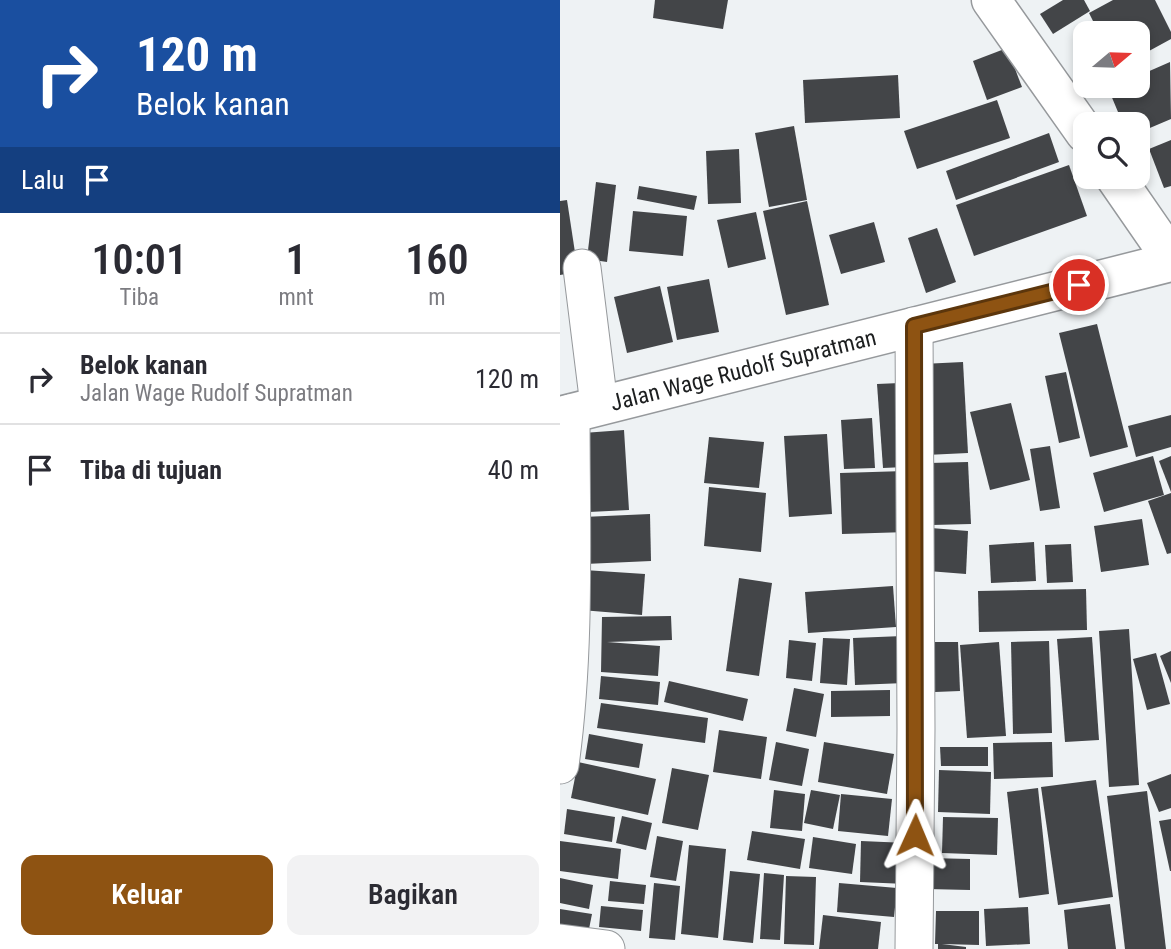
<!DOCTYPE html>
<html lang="id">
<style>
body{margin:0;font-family:"Roboto Condensed",sans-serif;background:#f2f2f3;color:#2b2b33;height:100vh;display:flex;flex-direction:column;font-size:26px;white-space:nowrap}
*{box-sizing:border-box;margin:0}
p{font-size:23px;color:#7c7c81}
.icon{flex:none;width:38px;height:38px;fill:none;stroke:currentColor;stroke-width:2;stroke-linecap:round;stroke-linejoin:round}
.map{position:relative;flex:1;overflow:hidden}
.drawer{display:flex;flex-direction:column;background:#fff;width:560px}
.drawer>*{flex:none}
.hud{background:#1a4fa0;color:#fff;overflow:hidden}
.needle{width:46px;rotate:71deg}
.tools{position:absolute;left:513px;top:21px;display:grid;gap:14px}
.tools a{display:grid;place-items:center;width:77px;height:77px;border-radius:14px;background:#fff;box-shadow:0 4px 10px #0003;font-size:35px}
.pin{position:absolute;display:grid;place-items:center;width:60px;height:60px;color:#fff;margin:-30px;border:4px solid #fff;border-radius:50%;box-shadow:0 2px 7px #0007}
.me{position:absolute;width:77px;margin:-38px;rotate:1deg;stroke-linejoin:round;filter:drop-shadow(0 0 5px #0008)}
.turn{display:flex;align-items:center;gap:24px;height:147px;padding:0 21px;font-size:32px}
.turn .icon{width:91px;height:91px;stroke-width:2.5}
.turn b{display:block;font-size:49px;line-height:60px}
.then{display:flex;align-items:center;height:66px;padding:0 21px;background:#0003;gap:14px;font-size:26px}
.eta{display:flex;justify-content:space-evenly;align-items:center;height:119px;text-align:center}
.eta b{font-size:42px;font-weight:600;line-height:49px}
.cta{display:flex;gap:14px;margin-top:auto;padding:14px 21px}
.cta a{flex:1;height:80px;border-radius:14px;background:#8e5312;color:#fff;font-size:28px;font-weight:600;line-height:80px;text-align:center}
.cta a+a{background:#f2f2f3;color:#2b2b33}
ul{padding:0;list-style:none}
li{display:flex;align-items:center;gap:21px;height:91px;padding:0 21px;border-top:2px solid #e1e1e2}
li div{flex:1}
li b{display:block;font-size:26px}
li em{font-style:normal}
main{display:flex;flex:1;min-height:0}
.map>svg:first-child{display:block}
</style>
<main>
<section class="drawer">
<div class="hud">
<div class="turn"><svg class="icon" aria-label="right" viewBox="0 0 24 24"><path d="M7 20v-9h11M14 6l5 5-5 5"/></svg><div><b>120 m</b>Belok kanan</div></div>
<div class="then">Lalu<svg class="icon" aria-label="arrive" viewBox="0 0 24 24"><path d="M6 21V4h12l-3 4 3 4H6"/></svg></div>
</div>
<div class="eta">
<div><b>10:01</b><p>Tiba</p></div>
<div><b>1</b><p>mnt</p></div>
<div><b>160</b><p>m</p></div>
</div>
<ul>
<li><svg class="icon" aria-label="right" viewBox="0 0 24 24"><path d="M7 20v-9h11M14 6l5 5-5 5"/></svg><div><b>Belok kanan</b><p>Jalan Wage Rudolf Supratman</p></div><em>120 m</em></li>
<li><svg class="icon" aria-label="arrive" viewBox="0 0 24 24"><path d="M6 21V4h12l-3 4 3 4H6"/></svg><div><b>Tiba di tujuan</b></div><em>40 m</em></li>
</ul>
<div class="cta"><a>Keluar</a><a>Bagikan</a></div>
</section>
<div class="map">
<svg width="611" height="949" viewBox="0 0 611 949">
<rect width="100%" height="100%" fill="#eef2f4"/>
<g fill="#434548">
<polygon points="95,0 168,0 163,29 93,18"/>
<polygon points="503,0 524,0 530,11 493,34 480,14"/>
<polygon points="553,0 595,0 611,32 611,39 578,57 578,33 539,33 529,13"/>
<polygon points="447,48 462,87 427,100 413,61"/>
<polygon points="610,62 611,119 578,133 578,124 563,124 548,88 578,86 578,76"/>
<polygon points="338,75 340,118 245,123 243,80"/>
<polygon points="437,100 450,138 357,169 344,131"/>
<polygon points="234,126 247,200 209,207 195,133"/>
<polygon points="489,133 499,162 396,200 386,171"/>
<polygon points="611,140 611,186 604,188 589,149"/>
<polygon points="179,149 181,203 148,204 146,151"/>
<polygon points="509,165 527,216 414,256 396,205"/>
<polygon points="36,182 56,185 47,262 27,259"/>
<polygon points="79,186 137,196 134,210 77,199"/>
<polygon points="7,200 18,272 0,275 0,201"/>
<polygon points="247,201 269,305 226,315 203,211"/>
<polygon points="73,211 127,216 123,256 69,251"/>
<polygon points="196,212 206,259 168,268 157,220"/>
<polygon points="314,222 325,262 281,274 269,235"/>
<polygon points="377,228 396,282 366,293 348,238"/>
<polygon points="149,279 159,332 117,340 107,287"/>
<polygon points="100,286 113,342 67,353 54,297"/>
<polygon points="537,324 568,447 530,457 499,333"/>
<polygon points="403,362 408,453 366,455 362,364"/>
<polygon points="506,372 520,438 499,443 485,376"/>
<polygon points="340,383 345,467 323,468 317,384"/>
<polygon points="451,403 470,480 430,490 410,412"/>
<polygon points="611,415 611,447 576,457 568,426"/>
<polygon points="312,418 315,468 284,469 281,420"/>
<polygon points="64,430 69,510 29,512 23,433"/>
<polygon points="267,434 272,514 229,517 224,436"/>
<polygon points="149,437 204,442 199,488 144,483"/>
<polygon points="490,446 500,508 480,511 470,449"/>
<polygon points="593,456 604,495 544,512 533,473"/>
<polygon points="611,456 611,492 599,461"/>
<polygon points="408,462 411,524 372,525 369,463"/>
<polygon points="345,471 348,532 282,534 280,473"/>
<polygon points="149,487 206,493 201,552 144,546"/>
<polygon points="611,493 611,553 607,554 588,501"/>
<polygon points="90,514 91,561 25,564 23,517"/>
<polygon points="582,519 589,565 541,572 534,526"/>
<polygon points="371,528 408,531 406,574 368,571"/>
<polygon points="474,542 476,581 431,583 429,545"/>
<polygon points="511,544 513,582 487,583 485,545"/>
<polygon points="24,570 85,574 82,615 21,610"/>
<polygon points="179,578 212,583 199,676 166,671"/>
<polygon points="333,586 336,627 248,633 245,592"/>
<polygon points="526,589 527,630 419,632 418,591"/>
<polygon points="111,616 112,640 47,642 100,646 98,676 41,672 42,617"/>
<polygon points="569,629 579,785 549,787 539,631"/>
<polygon points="343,636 345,683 295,685 293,638"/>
<polygon points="532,637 539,740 505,742 497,639"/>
<polygon points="263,638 290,639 287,685 260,683"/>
<polygon points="229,640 256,643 252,681 226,678"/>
<polygon points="489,641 492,733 453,734 451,642"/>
<polygon points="374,642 398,642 400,691 375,692"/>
<polygon points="439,642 446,736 407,738 400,645"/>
<polygon points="611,651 611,683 600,656"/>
<polygon points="596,653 610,704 587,710 573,659"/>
<polygon points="41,676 100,682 98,705 39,699"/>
<polygon points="109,681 188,699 183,721 104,702"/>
<polygon points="234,688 264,694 256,737 226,731"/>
<polygon points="330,690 330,716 271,717 271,691"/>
<polygon points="41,703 148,718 145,743 37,728"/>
<polygon points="159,730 207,737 201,779 153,772"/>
<polygon points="29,734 83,744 79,768 25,759"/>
<polygon points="216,742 249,749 242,786 209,780"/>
<polygon points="264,742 334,754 327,794 258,782"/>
<polygon points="492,742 493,777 434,779 433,743"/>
<polygon points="380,747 428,747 428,766 381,766"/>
<polygon points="18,762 96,779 88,815 11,798"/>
<polygon points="112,768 149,775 138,830 102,823"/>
<polygon points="379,770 431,772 430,814 378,812"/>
<polygon points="611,774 611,808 599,812 587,783"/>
<polygon points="536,780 553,897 498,905 481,787"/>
<polygon points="478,788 489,894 459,898 447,792"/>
<polygon points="214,790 245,794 242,831 210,828"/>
<polygon points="251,790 280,795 273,829 244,823"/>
<polygon points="587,791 606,949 565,949 547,796"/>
<polygon points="281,794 332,799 328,836 278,831"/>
<polygon points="7,809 55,817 52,842 4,834"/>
<polygon points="62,816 92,823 86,850 56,843"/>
<polygon points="383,817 438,818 437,855 382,853"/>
<polygon points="611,819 611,871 610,871 599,821"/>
<polygon points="192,831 245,839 240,869 187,860"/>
<polygon points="97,836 123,841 116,881 90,877"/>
<polygon points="253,837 296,844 292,874 249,868"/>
<polygon points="0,841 61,849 58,879 0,871"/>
<polygon points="301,841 347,843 346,884 300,882"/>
<polygon points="129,845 166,849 158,938 121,934"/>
<polygon points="368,858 410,859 410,890 367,889"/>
<polygon points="170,871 200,874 193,943 163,940"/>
<polygon points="204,873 224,875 220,940 200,939"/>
<polygon points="226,876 256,877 254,945 224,944"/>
<polygon points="0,878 33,885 29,909 0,903"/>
<polygon points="50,881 86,885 84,904 48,901"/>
<polygon points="94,883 120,886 115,940 89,938"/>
<polygon points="279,883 337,888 334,917 277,912"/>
<polygon points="550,904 556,949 508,949 504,910"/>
<polygon points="41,906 83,910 81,931 39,927"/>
<polygon points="468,907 470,944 426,946 424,909"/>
<polygon points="0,909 32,914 28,934 0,929"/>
<polygon points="376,911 419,911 419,945 382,944 406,947 406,949 378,949 378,944 375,944"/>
<polygon points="263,915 321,922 318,949 259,949"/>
</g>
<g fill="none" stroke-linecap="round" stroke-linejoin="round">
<defs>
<g id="minor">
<polyline points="22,268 39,405"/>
<polyline points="354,326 356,729 354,949"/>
<path d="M0,765C16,650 11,529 11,413"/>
<polyline points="0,943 46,949"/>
</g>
<g id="major">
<polyline points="431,0 525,133"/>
<polyline points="555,177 611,258"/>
<path id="s1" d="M0,416L611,262"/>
</g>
</defs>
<use href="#minor" stroke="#96999c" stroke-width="39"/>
<use href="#major" stroke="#96999c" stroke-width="41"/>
<use href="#minor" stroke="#fff" stroke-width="37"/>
<use href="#major" stroke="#fff" stroke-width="38"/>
</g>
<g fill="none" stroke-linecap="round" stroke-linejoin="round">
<defs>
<polyline id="route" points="355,835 354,326 519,285"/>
</defs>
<use href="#route" stroke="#5c360c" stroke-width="18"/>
<use href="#route" stroke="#8e5312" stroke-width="12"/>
</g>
<g text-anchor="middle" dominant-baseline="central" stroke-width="7" stroke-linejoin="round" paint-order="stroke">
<g font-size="23" fill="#1c1e1f" stroke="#eef2f4">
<text stroke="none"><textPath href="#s1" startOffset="189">Jalan Wage Rudolf Supratman</textPath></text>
</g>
</g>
</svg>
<div class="tools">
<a><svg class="needle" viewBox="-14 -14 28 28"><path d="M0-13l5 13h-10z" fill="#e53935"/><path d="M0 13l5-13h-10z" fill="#7c7c81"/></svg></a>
<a><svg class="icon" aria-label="search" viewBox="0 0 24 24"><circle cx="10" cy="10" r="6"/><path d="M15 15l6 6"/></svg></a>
</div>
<div class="pin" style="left:519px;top:285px;background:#d93025"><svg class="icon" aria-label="arrive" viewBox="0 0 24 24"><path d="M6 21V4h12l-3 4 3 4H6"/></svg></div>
<svg class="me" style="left:355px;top:835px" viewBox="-20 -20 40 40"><path d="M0-17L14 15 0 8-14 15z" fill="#8e5312" stroke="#fff" stroke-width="4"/></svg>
</div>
</main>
